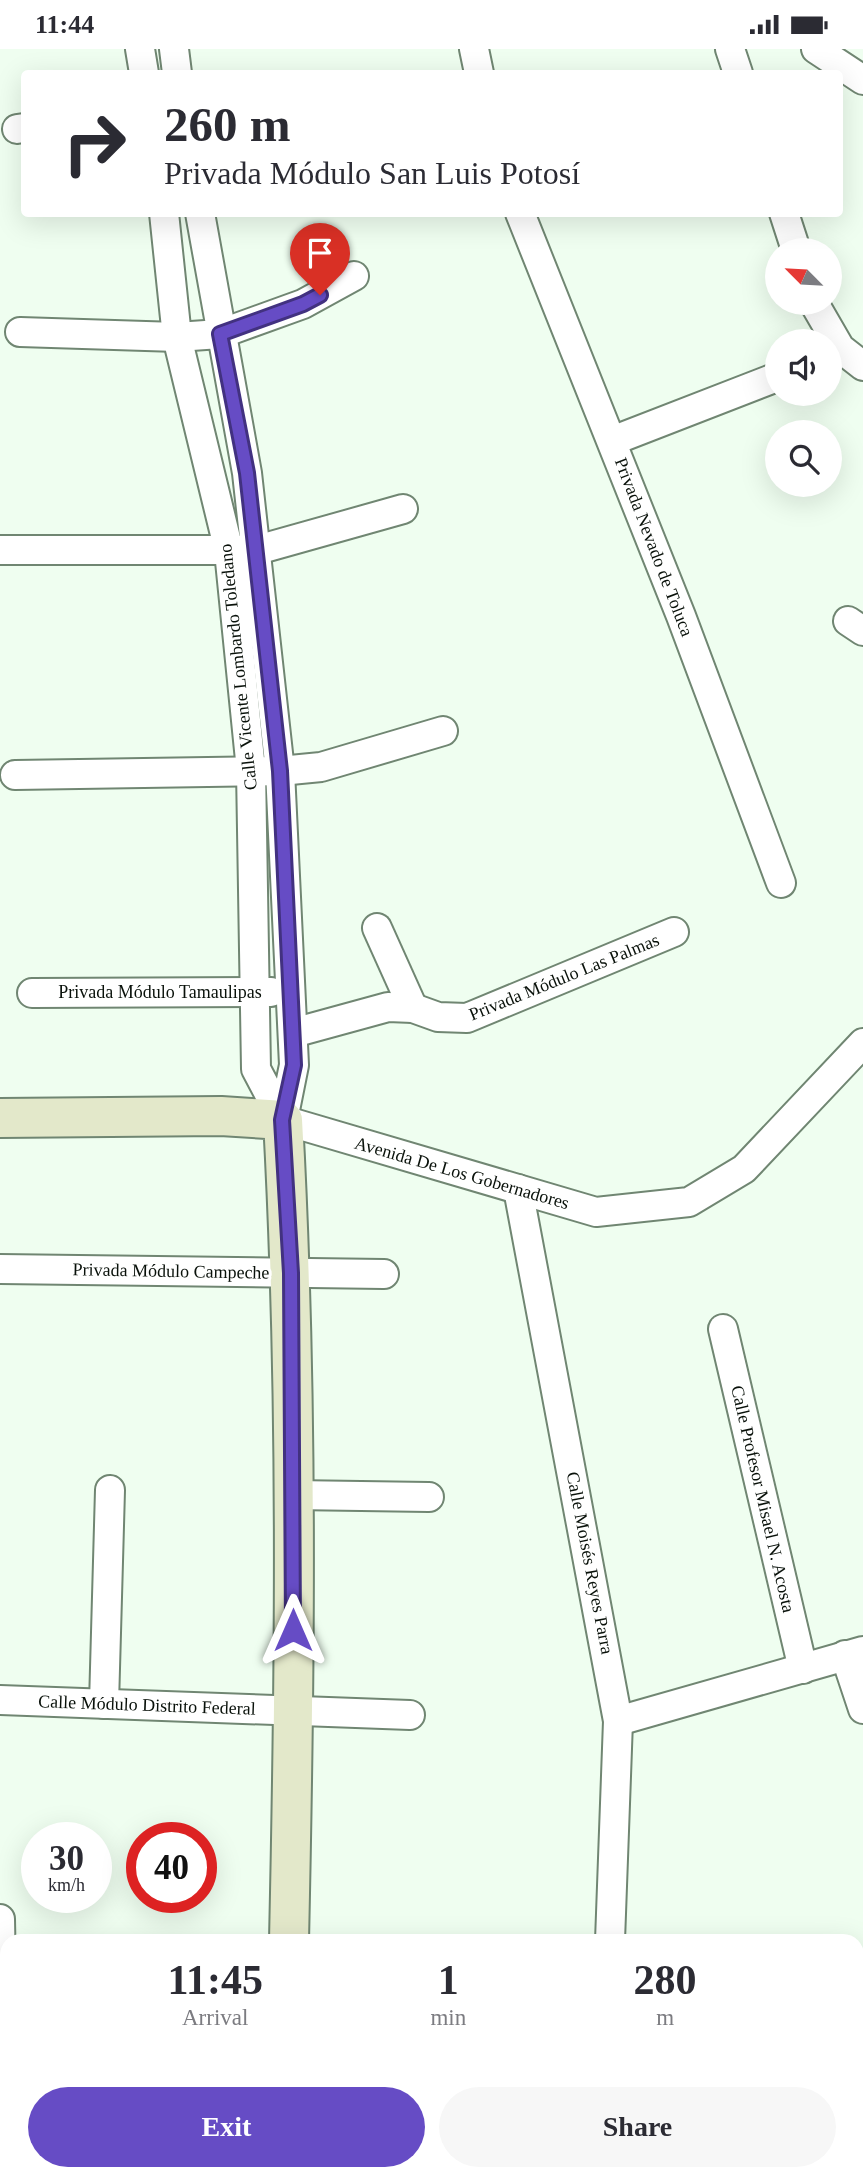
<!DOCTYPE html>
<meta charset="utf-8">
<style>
body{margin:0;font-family:"Times New Roman",serif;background:#f7f7f7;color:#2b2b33;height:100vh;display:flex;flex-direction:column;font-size:26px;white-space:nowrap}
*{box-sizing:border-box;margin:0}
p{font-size:23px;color:#7c7c81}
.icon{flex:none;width:38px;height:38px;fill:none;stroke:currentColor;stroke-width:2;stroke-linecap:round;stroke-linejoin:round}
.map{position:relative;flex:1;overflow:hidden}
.side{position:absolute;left:0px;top:1885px;width:864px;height:247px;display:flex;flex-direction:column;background:#fff;border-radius:21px 21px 0 0;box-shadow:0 7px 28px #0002}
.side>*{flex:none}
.banner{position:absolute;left:21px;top:21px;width:822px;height:147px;border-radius:7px;box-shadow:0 7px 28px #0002;background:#fff;color:#2b2b33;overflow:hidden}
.needle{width:46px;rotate:294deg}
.tools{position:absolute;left:765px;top:189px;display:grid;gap:14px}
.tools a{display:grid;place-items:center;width:77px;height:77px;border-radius:50%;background:#fff;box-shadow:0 7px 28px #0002;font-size:35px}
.speed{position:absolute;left:21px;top:1773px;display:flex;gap:14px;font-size:35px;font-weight:700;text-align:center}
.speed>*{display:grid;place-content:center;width:91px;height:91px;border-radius:50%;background:#fff;box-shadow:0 7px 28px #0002;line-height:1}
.speed small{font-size:18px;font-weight:400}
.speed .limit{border:10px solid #d22;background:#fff;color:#111}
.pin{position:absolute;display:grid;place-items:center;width:60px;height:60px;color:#fff;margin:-72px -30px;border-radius:50% 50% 50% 0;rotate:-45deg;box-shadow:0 0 7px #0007}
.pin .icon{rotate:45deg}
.me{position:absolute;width:77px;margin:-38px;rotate:0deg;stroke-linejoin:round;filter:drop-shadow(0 0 5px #0008)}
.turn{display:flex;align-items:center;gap:24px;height:147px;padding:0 28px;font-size:32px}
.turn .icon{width:91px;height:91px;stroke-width:2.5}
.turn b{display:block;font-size:49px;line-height:60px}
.eta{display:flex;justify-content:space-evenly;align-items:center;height:119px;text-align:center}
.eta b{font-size:42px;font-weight:600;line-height:49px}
.cta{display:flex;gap:14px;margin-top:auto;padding:14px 28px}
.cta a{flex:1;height:80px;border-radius:42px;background:#664cc5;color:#fff;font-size:28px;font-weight:600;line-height:80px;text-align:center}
.cta a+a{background:#f7f7f7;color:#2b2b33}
.status{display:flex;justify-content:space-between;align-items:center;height:49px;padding:0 35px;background:#fff;direction:ltr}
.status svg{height:19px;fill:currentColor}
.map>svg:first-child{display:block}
</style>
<div class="status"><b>11:44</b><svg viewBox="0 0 49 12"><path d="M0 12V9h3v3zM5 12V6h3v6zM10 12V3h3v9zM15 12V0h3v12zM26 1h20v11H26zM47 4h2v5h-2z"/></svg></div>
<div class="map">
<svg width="863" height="2131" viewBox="0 0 863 2131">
<rect width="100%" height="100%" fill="#effef0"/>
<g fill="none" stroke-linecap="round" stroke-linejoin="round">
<defs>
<g id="street">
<polyline points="140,0 144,24"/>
<polyline points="174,0 177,24"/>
<polyline points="474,0 479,24"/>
<polyline points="730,0 738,24"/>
<polyline points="816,0 863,31"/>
<polyline points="17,80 24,79"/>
<polyline points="164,164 177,288 229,502 251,721 256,1020 283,1071"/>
<polyline points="200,164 247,424 280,722 294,1016 283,1071"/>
<polyline points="520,164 681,567 781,834"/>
<polyline points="784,164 796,201"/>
<polyline points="814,254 840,299 863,317"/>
<polyline points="20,283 177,288 220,285 303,255 354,227"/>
<polyline points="612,392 777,328"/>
<polyline points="0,501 257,501 403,460"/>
<polyline points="848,572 863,582"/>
<polyline points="15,726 280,722 321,718 443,682"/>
<polyline points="377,879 413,959"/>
<polyline points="32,944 271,943"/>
<polyline points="293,984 388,958 413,959 438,968 467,969 674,883"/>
<polyline points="283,1071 596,1163 689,1153 744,1120 863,994"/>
<polyline points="518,1140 618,1672 610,1892"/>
<polyline points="0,1220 384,1225"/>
<polyline points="723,1280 803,1620"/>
<polyline points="293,1446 429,1448"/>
<polyline points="845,1606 863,1660"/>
<polyline points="0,1651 410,1666"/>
<polyline points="104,1655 110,1441"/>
<polyline points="618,1672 863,1602"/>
<polyline points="0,1870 5,2131"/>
<polyline points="439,2131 440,2124"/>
<polyline points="601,2131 602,2124"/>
<polyline points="774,2131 775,2124"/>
</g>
<g id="secondary">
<path d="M0,1069L221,1067L283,1071C298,1344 295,1618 289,1892"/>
<polyline points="286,2131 286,2124"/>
</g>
</defs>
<use href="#street" stroke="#708672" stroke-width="32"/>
<use href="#secondary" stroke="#708672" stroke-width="42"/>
<use href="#street" stroke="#fff" stroke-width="28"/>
<use href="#secondary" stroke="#e3e8ca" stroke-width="38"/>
</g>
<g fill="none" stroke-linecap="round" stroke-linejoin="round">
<defs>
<polyline id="route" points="293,1581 291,1224 282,1071 294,1016 280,722 247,424 220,285 303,255 320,246"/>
</defs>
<use href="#route" stroke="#423180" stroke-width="18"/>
<use href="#route" stroke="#664cc5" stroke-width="12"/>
</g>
<g text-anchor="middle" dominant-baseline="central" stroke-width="6" stroke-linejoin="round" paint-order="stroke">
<g font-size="18" fill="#09110a" stroke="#fff">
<text transform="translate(654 498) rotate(69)">Privada Nevado de Toluca</text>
<text transform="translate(238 618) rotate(-96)">Calle Vicente Lombardo Toledano</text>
<text transform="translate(564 928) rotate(-22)">Privada Módulo Las Palmas</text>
<text x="160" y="943">Privada Módulo Tamaulipas</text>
<text transform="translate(462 1124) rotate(16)">Avenida De Los Gobernadores</text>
<text transform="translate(171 1222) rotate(1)">Privada Módulo Campeche</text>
<text transform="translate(763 1450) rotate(77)">Calle Profesor Misael N. Acosta</text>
<text transform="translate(590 1514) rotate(79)">Calle Moisés Reyes Parra</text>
<text transform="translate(147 1656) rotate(2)">Calle Módulo Distrito Federal</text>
</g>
</g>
</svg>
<div class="tools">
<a><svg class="needle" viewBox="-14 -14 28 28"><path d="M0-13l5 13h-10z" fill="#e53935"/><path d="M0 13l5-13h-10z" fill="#7c7c81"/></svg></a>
<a><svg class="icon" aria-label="sound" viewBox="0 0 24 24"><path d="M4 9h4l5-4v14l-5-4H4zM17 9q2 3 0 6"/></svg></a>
<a><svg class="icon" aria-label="search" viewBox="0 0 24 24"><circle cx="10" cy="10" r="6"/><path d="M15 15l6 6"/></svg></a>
</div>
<div class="speed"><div>30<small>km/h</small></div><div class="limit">40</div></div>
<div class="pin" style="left:320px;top:246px;background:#d93025"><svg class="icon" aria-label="arrive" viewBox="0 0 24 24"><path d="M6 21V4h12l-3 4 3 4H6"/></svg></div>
<svg class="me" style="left:293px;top:1581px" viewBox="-20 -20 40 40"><path d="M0-17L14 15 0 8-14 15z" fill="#664cc5" stroke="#fff" stroke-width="4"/></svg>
<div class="banner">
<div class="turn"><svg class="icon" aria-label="right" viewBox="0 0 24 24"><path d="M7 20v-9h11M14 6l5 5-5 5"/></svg><div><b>260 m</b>Privada Módulo San Luis Potosí</div></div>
</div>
<section class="side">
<div class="eta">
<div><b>11:45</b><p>Arrival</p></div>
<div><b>1</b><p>min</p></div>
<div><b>280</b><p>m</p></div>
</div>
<div class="cta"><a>Exit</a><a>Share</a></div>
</section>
</div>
